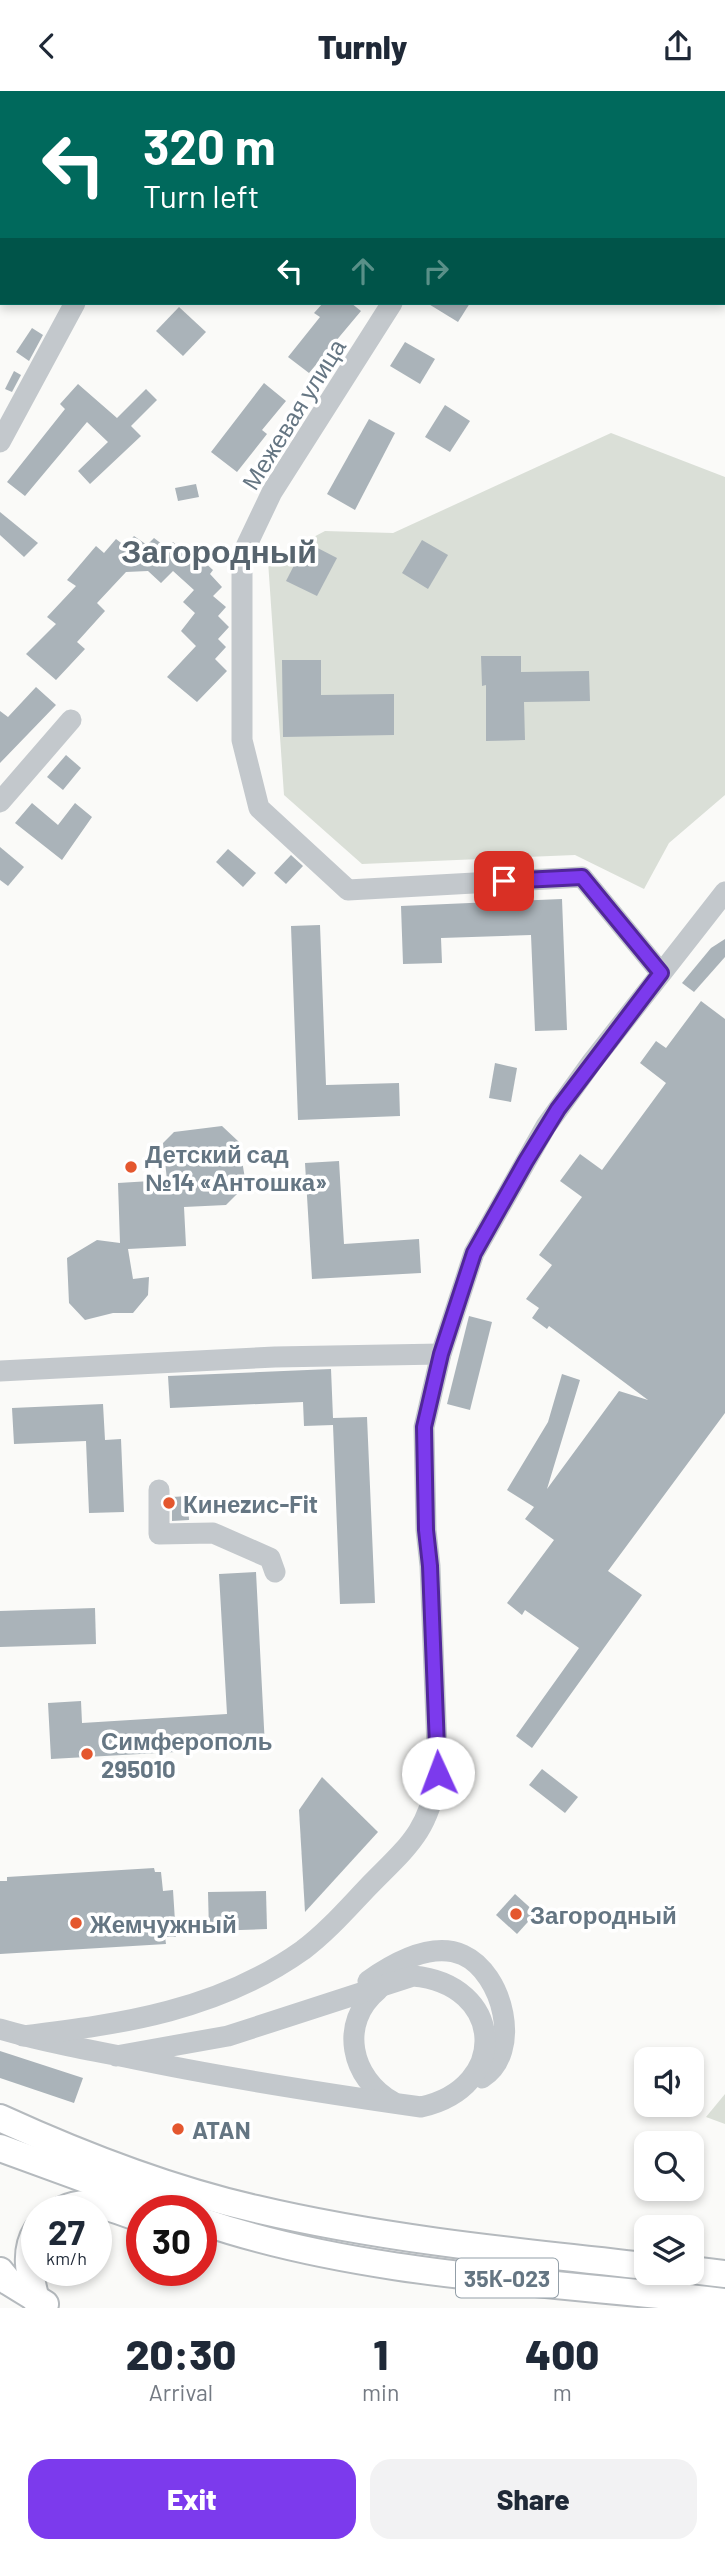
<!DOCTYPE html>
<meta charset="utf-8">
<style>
body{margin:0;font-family:Barlow,sans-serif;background:#f2f2f3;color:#1f2937;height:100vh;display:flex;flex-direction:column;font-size:26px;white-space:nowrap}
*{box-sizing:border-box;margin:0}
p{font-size:23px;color:#747a83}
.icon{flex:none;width:38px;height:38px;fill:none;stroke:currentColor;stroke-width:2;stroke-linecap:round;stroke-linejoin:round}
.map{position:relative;height:2217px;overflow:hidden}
.panel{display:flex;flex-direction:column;background:#fff;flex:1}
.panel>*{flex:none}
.guide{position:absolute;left:0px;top:0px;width:726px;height:214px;box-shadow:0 4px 10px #0003;background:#00695c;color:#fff;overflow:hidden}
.fabs{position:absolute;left:634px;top:1956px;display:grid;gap:14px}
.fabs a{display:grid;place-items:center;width:70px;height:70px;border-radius:14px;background:#fff;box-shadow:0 4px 10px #0003;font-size:35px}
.speed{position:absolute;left:21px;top:2104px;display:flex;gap:14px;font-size:35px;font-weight:700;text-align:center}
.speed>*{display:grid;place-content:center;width:91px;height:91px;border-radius:50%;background:#fff;box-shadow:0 4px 10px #0003;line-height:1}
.speed small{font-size:18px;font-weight:400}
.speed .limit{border:10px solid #d22;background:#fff;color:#111}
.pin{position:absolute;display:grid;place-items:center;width:60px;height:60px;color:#fff;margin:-30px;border-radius:14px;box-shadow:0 4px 10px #0006}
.me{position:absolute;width:77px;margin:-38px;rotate:358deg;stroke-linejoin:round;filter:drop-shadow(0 0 5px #0008)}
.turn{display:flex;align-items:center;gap:24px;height:147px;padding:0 28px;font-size:32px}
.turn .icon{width:91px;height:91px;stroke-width:2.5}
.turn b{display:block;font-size:49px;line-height:60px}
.lanes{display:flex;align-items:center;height:66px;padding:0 28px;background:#0003;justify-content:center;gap:35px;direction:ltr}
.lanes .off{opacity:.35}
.eta{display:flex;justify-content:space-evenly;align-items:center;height:119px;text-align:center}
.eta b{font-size:42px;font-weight:800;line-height:49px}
.button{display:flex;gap:14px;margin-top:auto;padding:14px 28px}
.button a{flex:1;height:80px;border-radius:21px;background:#7c3aed;color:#fff;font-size:28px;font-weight:800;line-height:80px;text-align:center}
.button a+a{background:#f2f2f3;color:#1f2937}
header{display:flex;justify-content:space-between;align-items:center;height:91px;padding:0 28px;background:#fff;font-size:32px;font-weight:800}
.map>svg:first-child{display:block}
</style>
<header><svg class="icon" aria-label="back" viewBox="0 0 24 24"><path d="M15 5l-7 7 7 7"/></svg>Turnly<svg class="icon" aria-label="share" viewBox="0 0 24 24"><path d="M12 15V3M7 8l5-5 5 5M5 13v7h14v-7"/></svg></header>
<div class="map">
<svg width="725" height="2217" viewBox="0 0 725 2217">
<rect width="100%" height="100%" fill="#fafaf8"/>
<g fill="#dadfd7">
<polygon points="611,342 725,386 725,704 669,752 644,798 575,764 362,773 284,704 268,470 325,440 393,442"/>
<polygon points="725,2003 725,2033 706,2026"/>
</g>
<g fill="#aab3b9">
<polygon points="323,212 351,212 361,220 309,282 288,266 320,226 314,222"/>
<polygon points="427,212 470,212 458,231"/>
<polygon points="179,216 206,241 183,265 156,240"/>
<polygon points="32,237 43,244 29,270 16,261"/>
<polygon points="405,251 435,268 420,293 390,275"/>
<polygon points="14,280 21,284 12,301 5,298"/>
<polygon points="264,292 286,310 262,339 267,343 237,381 211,361"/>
<polygon points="78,293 117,327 146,298 157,309 131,335 141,345 90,393 78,380 108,351 87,331 25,405 7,391 65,318 60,313"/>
<polygon points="445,314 470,330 450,361 425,346"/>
<polygon points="369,328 395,342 355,419 327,403"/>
<polygon points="196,393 199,406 178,410 175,397"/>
<polygon points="0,421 38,452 24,466 0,444"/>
<polygon points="134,445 147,454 154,447 167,457 173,451 186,463 190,458 213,479 210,483 222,496 213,505 226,516 218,525 229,536 218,548 226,556 215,568 227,580 197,611 167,586 196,555 181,540 195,522 183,511 194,499 173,480 161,492 148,480 126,481 97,512 105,520 77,551 85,558 56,589 26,563 56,533 47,526 76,495 67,489 96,455 104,462 116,448 125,455"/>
<polygon points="422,449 448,464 428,498 402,482"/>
<polygon points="306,451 337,467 317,505 286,490"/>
<polygon points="481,565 521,565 521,581 589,580 590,610 524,611 525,649 486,650 486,594 482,595"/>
<polygon points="282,569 321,569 321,604 394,603 394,644 283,646"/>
<polygon points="36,596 56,614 0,672 0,620 8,626"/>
<polygon points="66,664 81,677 63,699 47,686"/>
<polygon points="32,712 58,734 75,712 92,726 62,769 15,732"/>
<polygon points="0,756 24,776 8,795 0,789"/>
<polygon points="228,758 256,782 243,796 216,771"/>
<polygon points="291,764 303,775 286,793 274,782"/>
<polygon points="562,808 567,939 535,940 531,844 441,847 442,872 403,873 401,815"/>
<polygon points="320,834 326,994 399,992 400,1025 298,1029 291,835"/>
<polygon points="725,848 725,866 694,901 682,892 711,857"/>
<polygon points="701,910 725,928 725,1322 608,1480 642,1504 532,1657 516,1645 579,1557 525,1519 522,1524 507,1512 554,1449 525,1428 534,1416 507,1399 548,1331 562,1283 580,1289 547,1398 619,1300 648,1309 549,1235 547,1238 532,1227 539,1217 526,1208 552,1174 539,1164 582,1106 560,1090 580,1063 602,1079 666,992 640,972 656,950 666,957"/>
<polygon points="495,972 517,977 511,1011 489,1007"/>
<polygon points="222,1035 239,1051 246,1094 226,1114 184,1116 186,1155 128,1158 133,1188 149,1186 148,1204 133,1222 113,1222 85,1229 69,1212 67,1167 97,1149 120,1152 118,1092 167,1089 163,1052 174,1041"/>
<polygon points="339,1070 344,1153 419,1148 421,1182 312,1188 305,1072"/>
<polygon points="469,1225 492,1231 470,1319 447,1313"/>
<polygon points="331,1278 333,1327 367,1326 375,1512 340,1513 333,1334 304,1335 303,1311 170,1317 168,1285"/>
<polygon points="103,1313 105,1349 121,1348 124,1421 89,1422 86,1350 14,1353 12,1317"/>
<polygon points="188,1405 189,1429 172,1430 172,1406"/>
<polygon points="256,1481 265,1656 51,1668 48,1612 81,1610 82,1632 227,1623 219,1483"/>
<polygon points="95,1517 96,1553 0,1556 0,1520"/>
<polygon points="542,1678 578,1706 565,1722 529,1694"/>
<polygon points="322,1686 378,1741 305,1821 299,1719"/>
<polygon points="154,1777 155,1781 161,1781 163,1800 173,1799 176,1846 165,1846 166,1853 0,1863 0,1790 7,1790 7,1786"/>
<polygon points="266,1800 267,1838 209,1840 208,1801"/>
<polygon points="515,1803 536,1822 517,1843 496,1824"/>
<polygon points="0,1960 83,1987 74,2012 0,1987"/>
</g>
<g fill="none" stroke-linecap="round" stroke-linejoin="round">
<defs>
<g id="major">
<path d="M0,2027C81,2064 168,2098 256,2118C383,2148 516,2161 646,2175"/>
<polyline points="0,2057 170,2119"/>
<path d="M62,2119C85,2107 107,2115 131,2124"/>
<path d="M201,2130C363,2186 555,2191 725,2211"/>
<polyline points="691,2179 725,2183"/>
<polyline points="0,2180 9,2191 45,2213"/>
<path d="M36,2209C30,2185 23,2161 37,2139"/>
</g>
</defs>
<use href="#major" stroke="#b5babe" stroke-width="30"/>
<g stroke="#c3c8cc" stroke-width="21">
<polyline points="427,0 428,2"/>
<polyline points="479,0 481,0"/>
<polyline points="252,2 253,0"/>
<polyline points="0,102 2,104"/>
<polyline points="392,212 272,401 242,464 242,649 259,717 348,799 582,786 661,882"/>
<polyline points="0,351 75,212"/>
<polyline points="0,711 71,629"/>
<polyline points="0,1280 275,1266 441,1263"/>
<polyline points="159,1399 159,1443 213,1442 270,1467 275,1481"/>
<path d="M368,1890C392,1873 432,1850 463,1864C503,1882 523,1961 482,1987"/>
<path d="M378,1899C338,1932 351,1988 393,2011"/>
<path d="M0,1938C41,1950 83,1958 125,1966C224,1987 322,2002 421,2016C511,1996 504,1893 413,1885L228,1945L116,1965"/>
<path d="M23,1945C123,1933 219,1919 303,1859C327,1841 347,1818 368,1796C408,1755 428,1742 438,1683L430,1475L426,1439L424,1336L441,1263L474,1162L546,1035L592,971L725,801"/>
</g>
<use href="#major" stroke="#fff" stroke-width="26"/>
</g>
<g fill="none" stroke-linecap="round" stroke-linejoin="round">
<defs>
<polyline id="route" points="438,1682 430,1475 426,1439 424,1336 441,1263 474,1162 526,1070 558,1018 661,882 582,786 504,790"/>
</defs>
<use href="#route" stroke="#51269a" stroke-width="18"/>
<use href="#route" stroke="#7c3aed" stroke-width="12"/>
</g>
<g fill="#e4572e" stroke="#fff" stroke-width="2.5">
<circle cx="131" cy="1076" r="7"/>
<circle cx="169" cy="1412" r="7"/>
<circle cx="87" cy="1663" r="7"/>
<circle cx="516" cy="1823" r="7"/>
<circle cx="76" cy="1832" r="7"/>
<circle cx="178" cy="2038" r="7"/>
</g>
<g text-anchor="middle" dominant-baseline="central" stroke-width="7" stroke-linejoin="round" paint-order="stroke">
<rect fill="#fff" stroke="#939fa8" stroke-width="2" x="456" y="2167.5" width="102" height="39" rx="5"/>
<g font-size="23" font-weight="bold" fill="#657683">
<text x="507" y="2187">35К-023</text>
</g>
<g font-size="24" fill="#657683" stroke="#fff">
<text transform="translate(293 323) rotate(-58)">Межевая улица</text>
</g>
<g font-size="24" font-weight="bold" fill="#657683" stroke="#fff" text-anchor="start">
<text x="145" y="1062">Детский сад<tspan x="145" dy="28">№14 «Антошка»</tspan></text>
<text x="183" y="1412">Кинеzис-Fit</text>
<text x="101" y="1649">Симферополь<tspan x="101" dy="28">295010</tspan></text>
<text x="530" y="1823">Загородный</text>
<text x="90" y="1832">Жемчужный</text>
<text x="192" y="2038">ATAN</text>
</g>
<g font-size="32" font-weight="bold" fill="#57646e" stroke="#fff">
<text x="219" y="459">Загородный</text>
</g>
</g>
</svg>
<div class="fabs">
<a><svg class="icon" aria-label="sound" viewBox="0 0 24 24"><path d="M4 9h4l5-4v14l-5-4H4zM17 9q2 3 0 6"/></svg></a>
<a><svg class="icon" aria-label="search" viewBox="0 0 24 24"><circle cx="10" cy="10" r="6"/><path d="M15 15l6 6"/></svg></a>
<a><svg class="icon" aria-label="layers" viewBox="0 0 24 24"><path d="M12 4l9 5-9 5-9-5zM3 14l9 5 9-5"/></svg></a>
</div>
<div class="speed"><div>27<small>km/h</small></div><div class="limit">30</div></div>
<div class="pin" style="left:504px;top:790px;background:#d93025"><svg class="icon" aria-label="arrive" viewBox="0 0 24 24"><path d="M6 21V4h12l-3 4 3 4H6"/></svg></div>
<svg class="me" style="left:438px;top:1682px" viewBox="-20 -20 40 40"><circle r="19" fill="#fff"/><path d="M0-13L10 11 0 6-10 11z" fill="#7c3aed"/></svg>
<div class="guide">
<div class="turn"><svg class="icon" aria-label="left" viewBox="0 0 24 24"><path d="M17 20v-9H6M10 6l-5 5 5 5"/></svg><div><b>320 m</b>Turn left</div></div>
<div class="lanes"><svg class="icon" aria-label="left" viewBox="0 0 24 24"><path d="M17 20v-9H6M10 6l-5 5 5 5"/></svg><svg class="icon off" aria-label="ahead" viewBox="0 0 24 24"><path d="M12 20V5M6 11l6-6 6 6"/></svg><svg class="icon off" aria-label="right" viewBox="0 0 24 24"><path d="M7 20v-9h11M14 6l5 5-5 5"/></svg></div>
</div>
</div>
<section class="panel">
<div class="eta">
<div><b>20:30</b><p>Arrival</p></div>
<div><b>1</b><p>min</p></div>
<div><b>400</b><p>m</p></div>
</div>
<div class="button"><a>Exit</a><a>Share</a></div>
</section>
